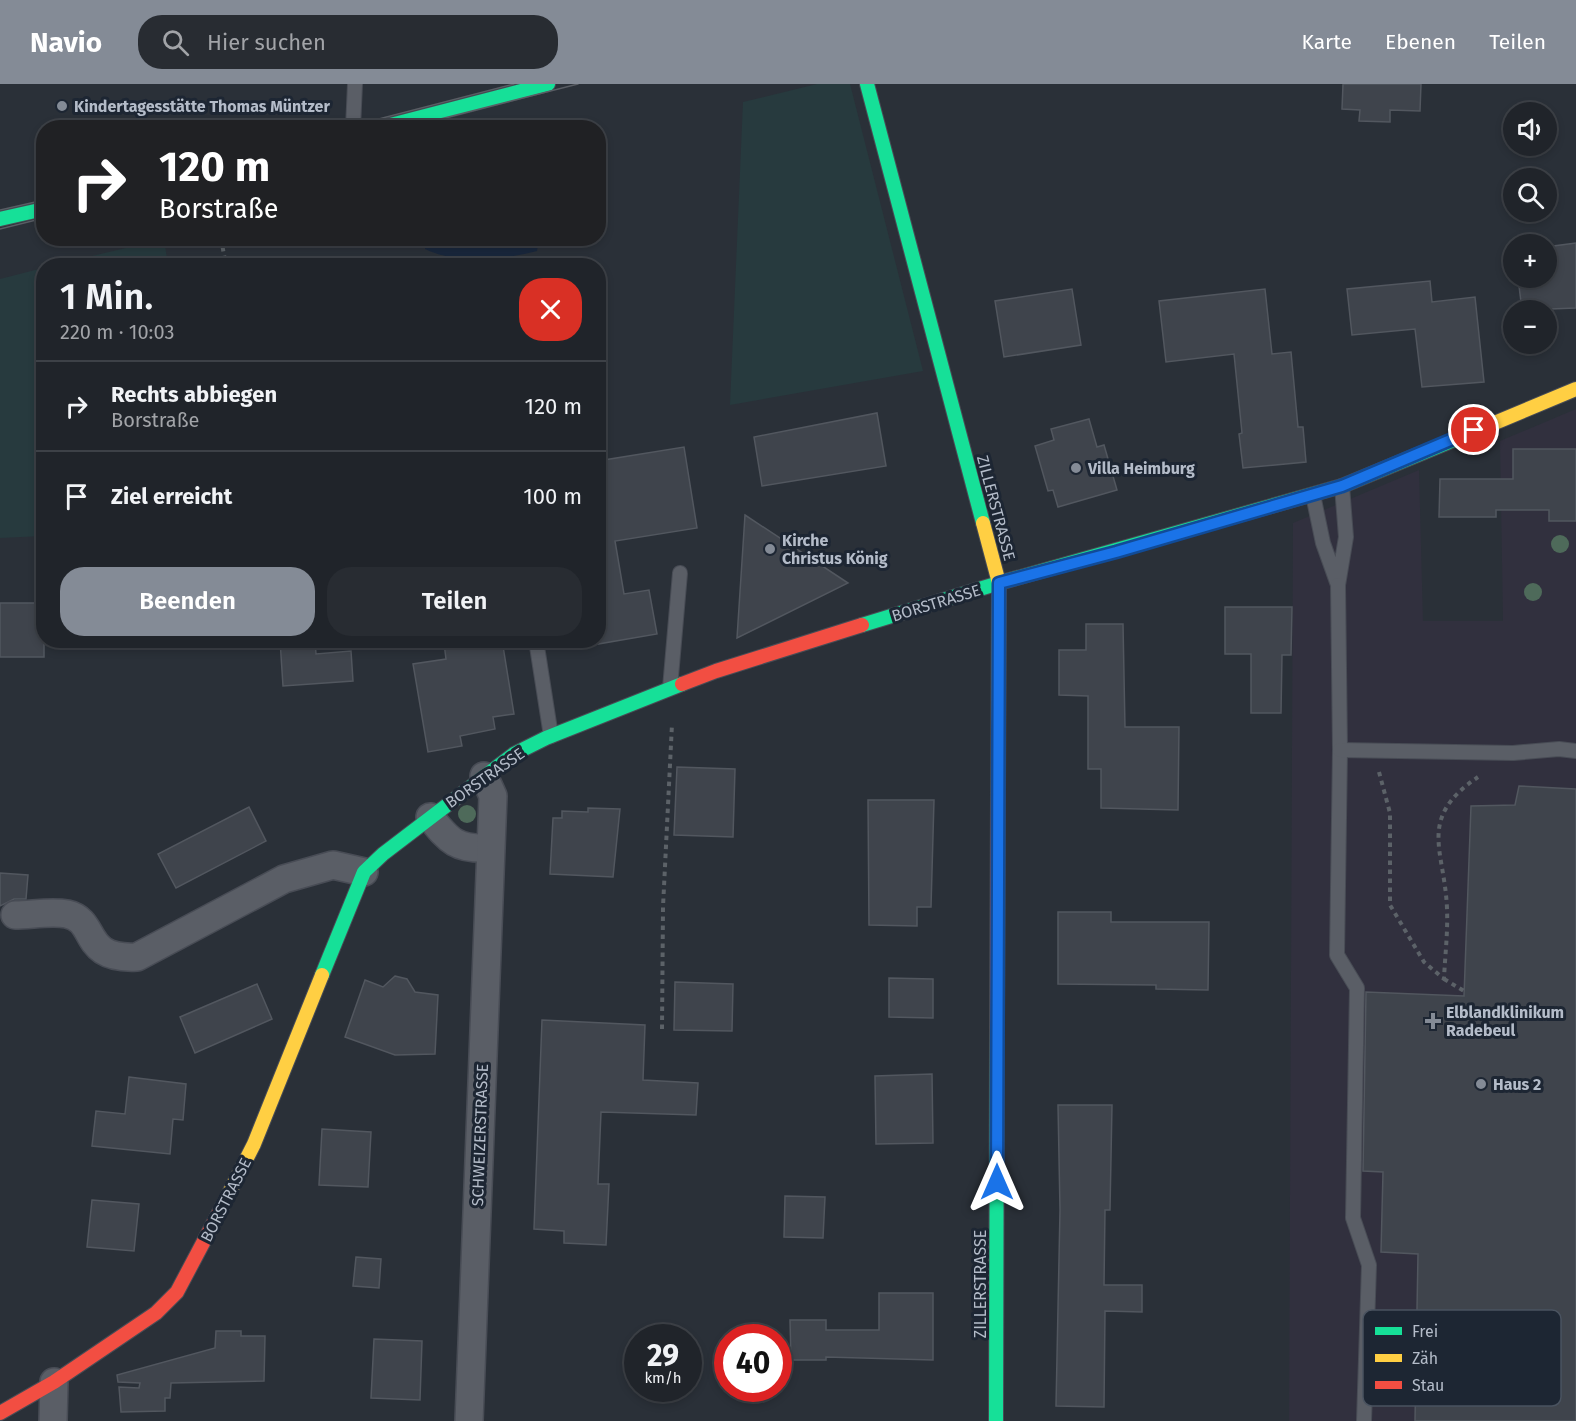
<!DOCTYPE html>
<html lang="de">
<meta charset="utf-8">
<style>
body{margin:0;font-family:"Fira Sans",sans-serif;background:#282c32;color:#f1f3f6;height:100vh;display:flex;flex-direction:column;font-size:22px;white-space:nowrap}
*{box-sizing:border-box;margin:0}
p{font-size:20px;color:#a2a4a8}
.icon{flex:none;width:33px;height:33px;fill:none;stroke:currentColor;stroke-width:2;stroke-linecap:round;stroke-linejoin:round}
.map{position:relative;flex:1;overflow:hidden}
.panel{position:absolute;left:36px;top:174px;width:570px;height:390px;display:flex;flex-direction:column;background:#20242a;border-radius:24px;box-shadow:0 3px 9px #0003,0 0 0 2px #3d4147}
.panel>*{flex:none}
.guide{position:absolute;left:36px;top:36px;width:570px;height:126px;border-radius:24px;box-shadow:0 3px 9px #0003,0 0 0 2px #3d4147;background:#202124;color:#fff;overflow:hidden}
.fabs{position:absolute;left:1503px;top:18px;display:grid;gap:12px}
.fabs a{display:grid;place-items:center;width:54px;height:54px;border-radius:50%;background:#20242a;box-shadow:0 3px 9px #0003,0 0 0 2px #3d4147;font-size:30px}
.speed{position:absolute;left:624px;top:1240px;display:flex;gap:12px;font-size:30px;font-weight:700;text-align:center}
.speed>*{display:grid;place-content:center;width:78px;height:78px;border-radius:50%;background:#20242a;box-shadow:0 3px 9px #0003,0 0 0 2px #3d4147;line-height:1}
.speed small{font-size:15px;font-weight:400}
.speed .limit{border:9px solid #d22;background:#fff;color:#111}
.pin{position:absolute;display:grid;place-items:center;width:51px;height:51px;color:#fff;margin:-26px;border:3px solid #fff;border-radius:50%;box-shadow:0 2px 6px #0007}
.me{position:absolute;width:66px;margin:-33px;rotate:0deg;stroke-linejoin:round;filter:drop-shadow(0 0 4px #0008)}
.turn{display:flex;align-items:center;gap:21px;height:126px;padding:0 24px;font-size:27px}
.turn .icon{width:78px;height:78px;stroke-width:2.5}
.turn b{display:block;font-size:42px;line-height:51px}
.round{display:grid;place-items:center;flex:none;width:63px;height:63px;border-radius:24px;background:#282c32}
.overview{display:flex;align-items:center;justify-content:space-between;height:102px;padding:0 24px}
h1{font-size:36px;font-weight:600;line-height:45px}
.primary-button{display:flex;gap:12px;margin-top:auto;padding:12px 24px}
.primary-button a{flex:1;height:69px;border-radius:24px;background:#848b96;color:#fff;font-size:24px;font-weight:600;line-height:69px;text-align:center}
.primary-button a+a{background:#282c32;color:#f1f3f6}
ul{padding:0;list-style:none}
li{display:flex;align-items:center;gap:18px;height:90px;padding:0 24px;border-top:2px solid #3d4147}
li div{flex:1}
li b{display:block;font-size:22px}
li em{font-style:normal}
header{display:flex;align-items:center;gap:36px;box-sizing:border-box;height:84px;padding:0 30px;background:#848b96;color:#fff}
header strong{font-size:28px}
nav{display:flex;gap:33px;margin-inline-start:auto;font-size:21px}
.search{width:420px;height:54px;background:#282c32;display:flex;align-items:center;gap:15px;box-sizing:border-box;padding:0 21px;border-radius:24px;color:#a2a4a8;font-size:22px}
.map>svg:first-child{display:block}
</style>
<header>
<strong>Navio</strong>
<div class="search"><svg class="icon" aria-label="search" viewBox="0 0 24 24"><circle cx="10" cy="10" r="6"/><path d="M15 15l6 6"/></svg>Hier suchen</div>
<nav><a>Karte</a><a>Ebenen</a><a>Teilen</a></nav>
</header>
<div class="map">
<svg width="1576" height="1337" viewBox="0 0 1576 1337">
<rect width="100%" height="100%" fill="#2a3038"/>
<polygon fill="#31303e" points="1576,325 1576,1337 1289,1337 1293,439 1419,386 1423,537 1503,537 1500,357"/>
<g fill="#273a3e">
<polygon points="817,0 850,0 923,287 730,321 743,18"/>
<polygon points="164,155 168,181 54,181"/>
<polygon points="43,184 43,452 0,454 0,195"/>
</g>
<path fill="#19273c" d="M425,155V154L539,155L537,167C501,176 459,181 425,165Z"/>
<g fill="#3f444c" stroke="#52575f" stroke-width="1.5">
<polygon points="1343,0 1421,0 1420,27 1390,26 1390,38 1359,37 1360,26 1342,25"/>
<polygon points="1576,159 1576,224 1522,226 1518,194 1546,194 1546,163"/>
<polygon points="1430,197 1432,218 1475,213 1484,298 1422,303 1415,245 1352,251 1347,205"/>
<polygon points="1072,205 1081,261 1004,273 995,217"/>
<polygon points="1265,205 1272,270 1291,268 1298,343 1303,343 1306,378 1243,384 1239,350 1242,349 1234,270 1166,278 1159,217"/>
<polygon points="877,329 886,382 762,402 754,353"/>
<polygon points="1089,335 1097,363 1104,361 1117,406 1058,423 1053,406 1048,407 1035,362 1054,356 1051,345"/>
<polygon points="684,363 697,444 615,457 624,510 649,506 657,550 598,560 598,377"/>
<polygon points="1513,365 1576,365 1576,437 1549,437 1549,426 1496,426 1496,433 1439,433 1440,395 1513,395"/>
<polygon points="745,431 848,499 737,554"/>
<rect x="0" y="519" width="44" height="54"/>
<polygon points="1225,523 1292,523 1291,571 1282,571 1281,629 1251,629 1251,570 1225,570"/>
<polygon points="1086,540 1123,540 1125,643 1179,643 1178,726 1101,724 1101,685 1088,685 1088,612 1059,611 1059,566 1086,566"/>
<polygon points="280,556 315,556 316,570 351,567 353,597 283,602"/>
<polygon points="460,556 502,556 514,630 493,633 495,645 460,652 462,662 428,668 413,580 446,575 444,559"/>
<polygon points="677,683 735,685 733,753 674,751"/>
<polygon points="1519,702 1576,705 1576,1337 1415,1337 1418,1170 1381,1168 1383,1088 1363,1087 1366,908 1464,912 1471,722 1515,721"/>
<polygon points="868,716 934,716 931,823 917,823 917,842 869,841"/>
<polygon points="249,723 266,757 176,804 158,770"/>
<polygon points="588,724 620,725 613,793 550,790 553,734 562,734 562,727 588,728"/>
<polygon points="0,789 28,791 26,815 14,815 0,822"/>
<polygon points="1058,828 1111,828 1111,838 1209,838 1208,906 1156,905 1156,901 1058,900"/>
<polygon points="395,892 407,895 415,908 438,911 435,970 395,971 345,953 365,896 383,903"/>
<polygon points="889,894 933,895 933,934 889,933"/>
<polygon points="675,898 733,900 732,947 674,946"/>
<polygon points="257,900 272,935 195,969 180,933"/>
<polygon points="542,936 645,941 643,996 698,999 696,1031 601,1028 598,1100 609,1100 606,1161 564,1159 564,1147 534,1145"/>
<polygon points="932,990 933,1059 876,1060 875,992"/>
<polygon points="129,993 186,1000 183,1036 173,1035 170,1070 92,1062 96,1027 125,1030"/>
<polygon points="1058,1021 1112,1021 1110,1126 1105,1126 1104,1201 1142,1201 1142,1228 1105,1227 1104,1323 1056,1322 1060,1126"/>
<polygon points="322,1045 371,1048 368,1103 319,1101"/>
<polygon points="785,1112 825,1113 823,1154 784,1153"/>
<polygon points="92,1116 139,1120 134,1167 87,1163"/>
<polygon points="356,1173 381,1175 379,1204 353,1202"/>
<polygon points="879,1209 933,1209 933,1276 826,1273 826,1276 791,1276 790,1236 826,1236 826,1246 879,1246"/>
<polygon points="216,1247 241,1247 241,1252 265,1252 264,1297 171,1299 170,1314 165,1314 165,1327 121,1328 119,1303 139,1304 140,1299 118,1298 117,1291 215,1264"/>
<polygon points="374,1255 422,1257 420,1316 371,1314"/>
</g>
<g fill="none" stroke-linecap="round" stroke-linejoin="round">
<defs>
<g id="lane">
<polyline points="353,44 355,0"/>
<polyline points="1313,411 1323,459 1338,501 1346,453 1342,402"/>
<polyline points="1338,501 1340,666 1337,871 1357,904 1353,1134 1369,1181 1364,1337"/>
<polyline points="536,556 551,652"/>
<polyline points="670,604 680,489"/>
<polyline points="1340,666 1513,669 1559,665 1576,667"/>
</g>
<g id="street">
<path d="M430,733C449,757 457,766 490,764"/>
<path d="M15,831C31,831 51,827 67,830C99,837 80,876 137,873L284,795L333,781L364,788"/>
<polyline points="53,1337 54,1298"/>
<polyline points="469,1337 493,712 484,692"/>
</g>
<g id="fast">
<polyline points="867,0 983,439"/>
<polyline points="379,44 548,0"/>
<polyline points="0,135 44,125"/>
<polyline points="862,541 999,499 1342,402 1461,353"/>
<polyline points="322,891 364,788 383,770 514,670 546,654 682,600"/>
<polyline points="996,1337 997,943"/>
</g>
<g id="slow">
<polyline points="1461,353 1576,305"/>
<polyline points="983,439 999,499 998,709"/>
<polyline points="222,1123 254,1060 322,891"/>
</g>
<g id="jam">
<polyline points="682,600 716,587 862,541"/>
<polyline points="997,943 998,709"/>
<polyline points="0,1329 54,1298 156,1229 177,1208 222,1123"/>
</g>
</defs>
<use href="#lane" stroke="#484c55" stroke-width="16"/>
<use href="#street" stroke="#484c55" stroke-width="30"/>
<use href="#fast" stroke="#484c55" stroke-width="16"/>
<use href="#slow" stroke="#484c55" stroke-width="16"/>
<use href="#jam" stroke="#484c55" stroke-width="16"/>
<g stroke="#5c6268" stroke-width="4" stroke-dasharray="4.5 4.5" stroke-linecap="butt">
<polyline points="221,154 226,182"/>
<path d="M1379,688L1390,729V821L1424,878L1444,895C1445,872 1448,848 1447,825C1445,766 1416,735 1478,693"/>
<polyline points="1444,895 1464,907"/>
<polyline points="662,945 663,823 672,640"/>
</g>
<use href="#lane" stroke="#5a5e66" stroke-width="14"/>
<use href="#street" stroke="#5a5e66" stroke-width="27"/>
<use href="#fast" stroke="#16e098" stroke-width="14"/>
<use href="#slow" stroke="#ffcf43" stroke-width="14"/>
<use href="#jam" stroke="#f24e42" stroke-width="14"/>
<g stroke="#595d64" stroke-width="1.5">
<polyline points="344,44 514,0"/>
<polyline points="405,44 578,0"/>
<polyline points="0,126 44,116"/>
<polyline points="0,145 44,134"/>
</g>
</g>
<g fill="#4e6a5a">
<circle cx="1560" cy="460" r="9"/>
<circle cx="1533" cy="508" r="9"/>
<circle cx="467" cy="730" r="9"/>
</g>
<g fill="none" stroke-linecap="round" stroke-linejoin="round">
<defs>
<polyline id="route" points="997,1098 999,499 1116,468 1342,402 1474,346"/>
</defs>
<use href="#route" stroke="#114b97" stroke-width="15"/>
<use href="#route" stroke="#1a73e8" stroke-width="10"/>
</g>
<g fill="#848b96" stroke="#1d2633" stroke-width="2">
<circle cx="62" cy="22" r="6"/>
<circle cx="1076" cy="384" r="6"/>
<circle cx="770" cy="465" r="6"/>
<path d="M1430 928h6v6h6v6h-6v6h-6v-6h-6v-6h6z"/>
<circle cx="1481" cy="1000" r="6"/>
</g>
<g text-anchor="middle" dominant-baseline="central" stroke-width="6" stroke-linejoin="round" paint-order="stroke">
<g font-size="16" font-weight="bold" fill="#b4bcc9" stroke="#1d2633" text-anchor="start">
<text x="74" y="22">Kindertagesstätte Thomas Müntzer</text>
<text x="1088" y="384">Villa Heimburg</text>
<text x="782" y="456">Kirche<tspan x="782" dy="18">Christus König</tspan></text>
<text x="1446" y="928">Elblandklinikum<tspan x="1446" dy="18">Radebeul</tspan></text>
<text x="1493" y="1000">Haus 2</text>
</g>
<g font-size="16" fill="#b4bcc9" stroke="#1d2633">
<text transform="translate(996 424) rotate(75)">ZILLERSTRASSE</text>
<text transform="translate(936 519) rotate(-17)">BORSTRASSE</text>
<text transform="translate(485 694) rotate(-35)">BORSTRASSE</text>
<text transform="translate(480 1051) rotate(-88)">SCHWEIZERSTRASSE</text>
<text transform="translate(226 1116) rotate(-63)">BORSTRASSE</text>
<text transform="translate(980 1200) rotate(-90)">ZILLERSTRASSE</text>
</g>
</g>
<rect x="1363" y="1226" width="198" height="96" rx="9" fill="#1d2633" stroke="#4a5360" stroke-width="1.5"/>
<rect x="1375" y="1243" width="27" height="8" fill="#16e098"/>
<rect x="1375" y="1270" width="27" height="8" fill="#ffcf43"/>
<rect x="1375" y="1297" width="27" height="8" fill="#f24e42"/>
<g font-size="16" fill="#b4bcc9">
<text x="1412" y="1253">Frei</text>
<text x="1412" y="1280">Zäh</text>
<text x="1412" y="1307">Stau</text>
</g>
</svg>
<div class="fabs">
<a><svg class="icon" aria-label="sound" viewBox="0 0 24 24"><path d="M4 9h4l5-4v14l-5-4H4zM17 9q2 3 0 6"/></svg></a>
<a><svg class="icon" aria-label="search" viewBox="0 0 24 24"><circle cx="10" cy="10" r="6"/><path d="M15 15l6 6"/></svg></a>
<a>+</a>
<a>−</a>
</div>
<div class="speed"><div>29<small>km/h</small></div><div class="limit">40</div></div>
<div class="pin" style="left:1474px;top:346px;background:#d93025"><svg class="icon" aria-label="arrive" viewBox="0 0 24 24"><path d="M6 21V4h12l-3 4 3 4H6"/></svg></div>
<svg class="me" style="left:997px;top:1098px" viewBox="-20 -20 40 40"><path d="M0-17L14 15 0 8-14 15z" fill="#1a73e8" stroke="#fff" stroke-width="4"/></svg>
<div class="guide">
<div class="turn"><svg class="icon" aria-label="right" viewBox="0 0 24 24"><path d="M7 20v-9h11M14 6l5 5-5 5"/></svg><div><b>120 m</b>Borstraße</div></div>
</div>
<section class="panel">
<div class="overview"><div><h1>1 Min.</h1><p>220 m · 10:03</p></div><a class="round" style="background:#d93025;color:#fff"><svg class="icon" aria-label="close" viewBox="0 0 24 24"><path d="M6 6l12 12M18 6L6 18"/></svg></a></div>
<ul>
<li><svg class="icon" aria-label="right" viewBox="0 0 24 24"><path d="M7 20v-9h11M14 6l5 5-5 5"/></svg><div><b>Rechts abbiegen</b><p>Borstraße</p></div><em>120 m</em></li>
<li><svg class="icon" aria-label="arrive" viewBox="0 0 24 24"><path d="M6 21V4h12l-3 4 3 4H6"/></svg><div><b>Ziel erreicht</b></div><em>100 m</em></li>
</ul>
<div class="primary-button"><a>Beenden</a><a>Teilen</a></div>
</section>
</div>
